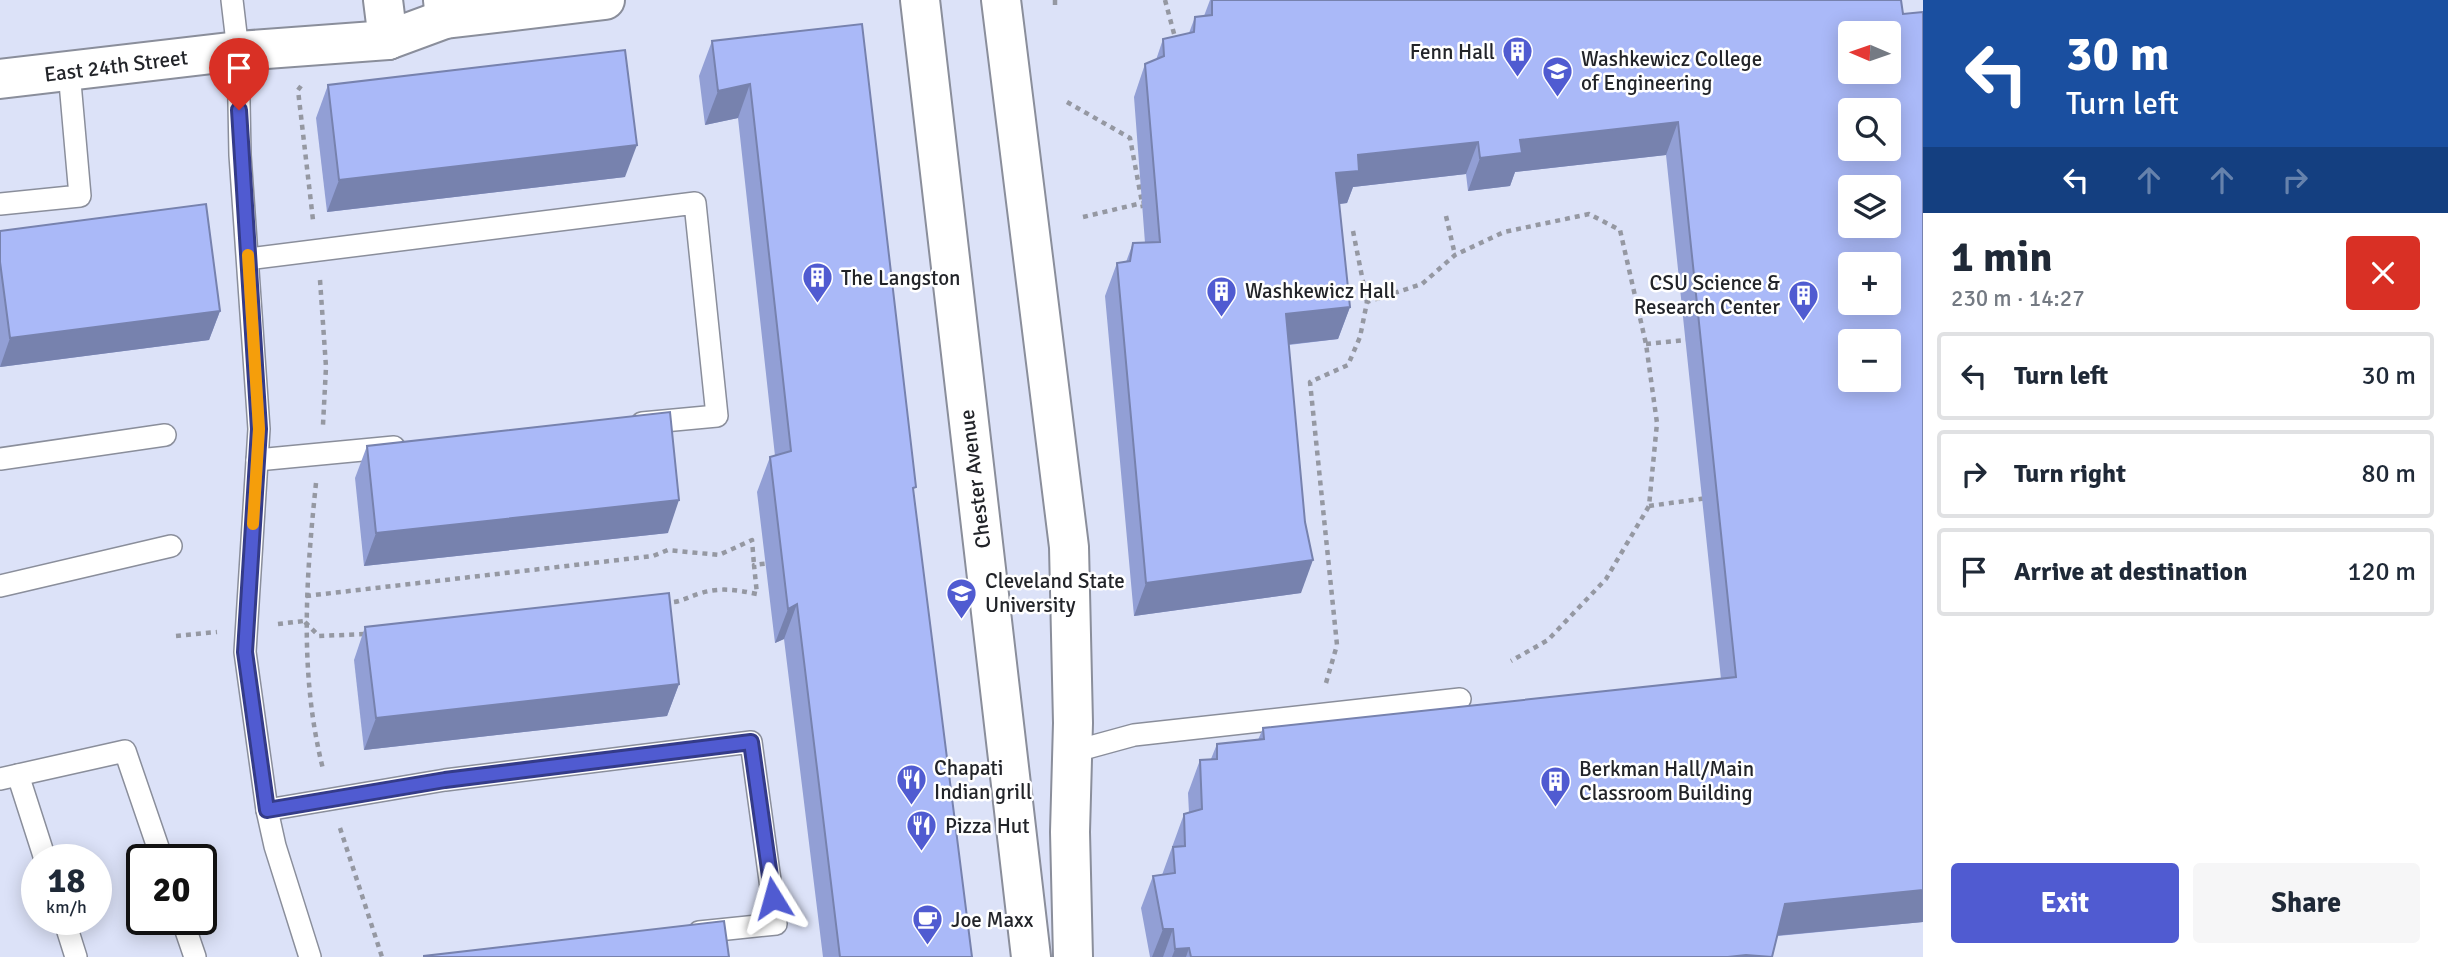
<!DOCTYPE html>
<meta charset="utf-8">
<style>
body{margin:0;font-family:Signika,sans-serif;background:#f6f6f7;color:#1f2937;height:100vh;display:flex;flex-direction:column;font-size:26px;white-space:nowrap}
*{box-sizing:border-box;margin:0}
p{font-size:23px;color:#747a83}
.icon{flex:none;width:38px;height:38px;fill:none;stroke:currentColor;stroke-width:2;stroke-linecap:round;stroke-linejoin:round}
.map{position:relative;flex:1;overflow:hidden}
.panel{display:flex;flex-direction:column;background:#fff;width:525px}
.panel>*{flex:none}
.banner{background:#1a4fa0;color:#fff;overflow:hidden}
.needle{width:46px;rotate:272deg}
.controls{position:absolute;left:1838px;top:21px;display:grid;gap:14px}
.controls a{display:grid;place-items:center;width:63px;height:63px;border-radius:7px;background:#fff;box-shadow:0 4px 18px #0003;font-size:35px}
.speed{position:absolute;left:21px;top:844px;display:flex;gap:14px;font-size:35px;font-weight:700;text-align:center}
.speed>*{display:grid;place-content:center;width:91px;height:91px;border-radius:50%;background:#fff;box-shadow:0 4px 18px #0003;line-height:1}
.speed small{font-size:18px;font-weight:400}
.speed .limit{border:4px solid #111;border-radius:10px;background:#fff;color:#111}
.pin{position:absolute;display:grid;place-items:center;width:60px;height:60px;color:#fff;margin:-72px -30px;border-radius:50% 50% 50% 0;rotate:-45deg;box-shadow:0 0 7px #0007}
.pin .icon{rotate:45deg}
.me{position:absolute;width:77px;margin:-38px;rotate:352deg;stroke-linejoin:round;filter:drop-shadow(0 0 5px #0008)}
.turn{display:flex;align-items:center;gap:24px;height:147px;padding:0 28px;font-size:32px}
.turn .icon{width:91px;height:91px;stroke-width:2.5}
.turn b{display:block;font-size:49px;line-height:60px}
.lanes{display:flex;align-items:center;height:66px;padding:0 28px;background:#0003;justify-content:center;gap:35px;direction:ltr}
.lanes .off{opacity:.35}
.round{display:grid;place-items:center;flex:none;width:74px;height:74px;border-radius:7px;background:#f6f6f7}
.headline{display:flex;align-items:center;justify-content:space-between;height:119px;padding:0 28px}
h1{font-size:42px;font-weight:700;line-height:52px}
.action{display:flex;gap:14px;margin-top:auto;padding:14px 28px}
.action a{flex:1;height:80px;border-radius:7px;background:#505bd1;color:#fff;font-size:28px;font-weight:700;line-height:80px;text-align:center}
.action a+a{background:#f6f6f7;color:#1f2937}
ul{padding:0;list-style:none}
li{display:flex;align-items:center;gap:21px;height:88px;margin:0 14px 10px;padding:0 14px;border:4px solid #e0e1e3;border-radius:7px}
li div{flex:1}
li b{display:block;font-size:26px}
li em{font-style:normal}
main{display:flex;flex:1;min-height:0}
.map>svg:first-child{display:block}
</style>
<main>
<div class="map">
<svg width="1923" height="957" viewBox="0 0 1923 957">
<rect width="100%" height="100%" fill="#eaeefd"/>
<path fill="#dce2f8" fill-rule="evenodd" d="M0,0H1923V957H0ZM1850,33H1888V72H1850ZM1850,110H1888V149H1850ZM1850,187H1888V226H1850ZM1850,264H1888V303H1850ZM1850,341H1888V380H1850ZM37,859H96V919H37ZM142,859H201V919H142Z"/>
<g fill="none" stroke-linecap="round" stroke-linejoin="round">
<defs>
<g id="lane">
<polyline points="232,0 238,51 240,155 259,429 245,652 267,810 275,846 310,957"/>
<polyline points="0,204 80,196 69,71"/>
<polyline points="248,259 695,203 717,416 642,423"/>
<polyline points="0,459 165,435"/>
<polyline points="257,460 394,447"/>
<polyline points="0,586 171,546"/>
<polyline points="1072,752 1134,735 1460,699"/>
<polyline points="18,775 45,859"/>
<polyline points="0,779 125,751 162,859"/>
<polyline points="267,810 445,780 751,742 776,924 699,932"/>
<polyline points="64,919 76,957"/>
<polyline points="182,919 195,957"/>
</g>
<polyline id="secondary" points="0,79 238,51 388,40"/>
<g id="primary">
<polyline points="920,0 1031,957"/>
<polyline points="1001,0 1069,547 1073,723 1070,832 1073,957"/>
<polyline points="388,40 445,19 605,0"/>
</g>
<g id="highway">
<polyline points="383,0 388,40"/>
<polyline points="443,0 445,19"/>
</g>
</defs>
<use href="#lane" stroke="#8a8e9b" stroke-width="24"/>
<use href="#secondary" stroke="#8a8e9b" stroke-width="42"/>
<use href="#primary" stroke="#8a8e9b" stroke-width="42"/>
<use href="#highway" stroke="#8a8e9b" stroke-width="42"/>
<g stroke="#9598a2" stroke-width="4.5" stroke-dasharray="5 5" stroke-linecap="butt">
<polyline points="1055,0 1055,7"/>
<polyline points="1165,0 1176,41"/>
<polyline points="301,86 298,90 313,220"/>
<polyline points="1067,102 1130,138 1143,208"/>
<polyline points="1446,216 1455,255"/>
<polyline points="1083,217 1142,203"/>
<polyline points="1353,231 1367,302"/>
<polyline points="320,280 326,367 323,425"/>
<polyline points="1646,344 1686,340"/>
<path d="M316,483C306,579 299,674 323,769"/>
<polyline points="1649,506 1707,498"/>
<polyline points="306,596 653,556 668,550 719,555 752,540 754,565"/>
<path d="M664,602C679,604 687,597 701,593C721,587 737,590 757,594L754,565L771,563"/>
<polyline points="305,622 319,636 367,634"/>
<polyline points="278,624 304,621"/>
<polyline points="176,636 217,632"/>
<polyline points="1326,683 1337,645 1310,382 1348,365 1360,337 1367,302 1422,284 1455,255 1504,232 1589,214 1620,230 1646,344 1657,423 1649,506 1606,579 1548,640 1511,661"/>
<polyline points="340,828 382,957"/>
</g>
<use href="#lane" stroke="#fff" stroke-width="21"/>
<use href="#secondary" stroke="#fff" stroke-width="38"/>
<use href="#primary" stroke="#fff" stroke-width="38"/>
<use href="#highway" stroke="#fff" stroke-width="38"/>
</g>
<g fill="#929fd5">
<polygon points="1210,0 1901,0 1903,14 1923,12 1923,922 1777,936 1772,957 1150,957 1141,908 1153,876 1162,875 1184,814 1189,813 1188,793 1200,760 1211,759 1217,744 1258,740 1263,728 1721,679 1666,155 1515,172 1510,186 1468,191 1466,174 1353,187 1347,203 1339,204 1350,307 1338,339 1289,345 1301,593 1134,616 1105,296 1117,263 1126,262 1133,243 1145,243 1134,97 1145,64 1156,60 1163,39 1189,33 1195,17 1204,16"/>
<polygon points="862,24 913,494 972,957 823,957 784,639 775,643 757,492 770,457 775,456 738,118 705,125 699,76 712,41"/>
<polygon points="328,85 625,177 327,212 316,118"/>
<polygon points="0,231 220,311 209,340 0,367"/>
<polygon points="367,446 668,533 364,566 355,478"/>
<polygon points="365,627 679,684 667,716 364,750 354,660"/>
</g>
<g fill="#7782ae">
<polygon points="750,84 738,118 705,125 718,91"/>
<polygon points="1678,122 1666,155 1515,172 1510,186 1468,191 1480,158 1520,140"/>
<polygon points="1478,142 1466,174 1353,187 1347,203 1324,206 1336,173 1358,155"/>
<polygon points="637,145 625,177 327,212 339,180"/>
<polygon points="1350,307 1338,339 1274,346 1286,314"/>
<polygon points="220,311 209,340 0,367 10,338"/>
<polygon points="679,500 668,533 364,566 376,533"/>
<polygon points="1313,560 1301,593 1134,616 1146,583"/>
<polygon points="797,604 784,639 775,643 788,609"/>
<polygon points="679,684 667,716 364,750 376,718"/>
<polygon points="1923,890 1923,922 1773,936 1785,904"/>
<polygon points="1163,929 1173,929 1163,957 1152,957"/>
<polygon points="1189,948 1186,957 1172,957 1175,949"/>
<polygon points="1746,955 1772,957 1728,957"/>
</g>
<g fill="#aab9f8" stroke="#7782ae" stroke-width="2" fill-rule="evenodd">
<path d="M1212,0H1901L1903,14L1923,12V890L1785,904L1772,957L1746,955L1728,957H1191L1189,948L1175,949L1173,929H1163L1153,876L1175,873L1173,847L1185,846L1184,814L1202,809L1200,760L1217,759V744L1264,739L1263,728L1736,677L1678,122L1520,140L1522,153L1480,158L1478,142L1358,155L1359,171L1336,173L1350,307L1286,314L1305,522L1313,560L1146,583L1117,263L1130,261L1133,243L1160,242L1145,64L1164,56L1163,39L1194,32L1195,17L1212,15ZM1850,33H1888V72H1850ZM1850,110H1888V149H1850ZM1850,187H1888V226H1850ZM1850,264H1888V303H1850ZM1850,341H1888V380H1850Z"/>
<polygon points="862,24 916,487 913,488 972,957 840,957 797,604 788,609 770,457 791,451 750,84 718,91 712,41"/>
<polygon points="625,50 637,145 339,180 328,85"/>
<polygon points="206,204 220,311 10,338 0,262 0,231"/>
<polygon points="670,412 679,500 376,533 367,446"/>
<polygon points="669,593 679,684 376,718 365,627"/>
<polygon points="724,921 729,957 424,957 424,956"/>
</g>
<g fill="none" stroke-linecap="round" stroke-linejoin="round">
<defs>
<polyline id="route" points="239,110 259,429 245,652 267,810 445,780 751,742 773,898"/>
</defs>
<use href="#route" stroke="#343b88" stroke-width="18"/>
<use href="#route" stroke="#505bd1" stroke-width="12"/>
<polyline stroke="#f59e0b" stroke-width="12" points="248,255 259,429 253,524"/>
</g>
<defs>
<symbol id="building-pin" viewBox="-11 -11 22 30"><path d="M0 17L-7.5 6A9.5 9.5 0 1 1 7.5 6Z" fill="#505bd1" stroke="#fff"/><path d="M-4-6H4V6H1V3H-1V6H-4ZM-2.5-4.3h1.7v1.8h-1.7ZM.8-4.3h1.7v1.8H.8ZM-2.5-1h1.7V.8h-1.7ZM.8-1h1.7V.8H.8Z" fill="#fff"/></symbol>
<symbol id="university-pin" viewBox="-11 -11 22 30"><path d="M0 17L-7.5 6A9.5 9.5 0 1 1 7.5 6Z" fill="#505bd1" stroke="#fff"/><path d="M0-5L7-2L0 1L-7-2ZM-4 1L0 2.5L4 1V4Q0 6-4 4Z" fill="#fff"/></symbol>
<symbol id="restaurant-pin" viewBox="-11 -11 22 30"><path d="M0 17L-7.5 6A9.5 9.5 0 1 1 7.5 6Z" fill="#505bd1" stroke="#fff"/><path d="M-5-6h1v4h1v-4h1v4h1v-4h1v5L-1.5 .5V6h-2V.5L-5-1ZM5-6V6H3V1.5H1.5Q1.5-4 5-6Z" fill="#fff"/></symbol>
<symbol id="cafe-pin" viewBox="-11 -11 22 30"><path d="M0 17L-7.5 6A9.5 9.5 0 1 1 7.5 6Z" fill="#505bd1" stroke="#fff"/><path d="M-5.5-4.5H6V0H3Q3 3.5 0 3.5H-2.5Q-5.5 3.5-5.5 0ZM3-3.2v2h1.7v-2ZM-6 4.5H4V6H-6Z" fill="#fff"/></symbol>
</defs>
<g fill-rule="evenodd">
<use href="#building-pin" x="1500" y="34" width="35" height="47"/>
<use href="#university-pin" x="1540" y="54" width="35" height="47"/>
<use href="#building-pin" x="800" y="260" width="35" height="47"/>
<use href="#building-pin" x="1204" y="274" width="35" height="47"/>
<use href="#building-pin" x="1786" y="278" width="35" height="47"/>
<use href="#university-pin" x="944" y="576" width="35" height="47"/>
<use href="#restaurant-pin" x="894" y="762" width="35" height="47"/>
<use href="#building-pin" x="1538" y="764" width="35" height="47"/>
<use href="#restaurant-pin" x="904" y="808" width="35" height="47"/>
<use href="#cafe-pin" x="910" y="902" width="35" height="47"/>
</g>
<g text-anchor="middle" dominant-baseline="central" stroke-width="5" stroke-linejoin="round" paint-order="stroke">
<g font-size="21" fill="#222429" stroke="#fff" text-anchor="start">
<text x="1495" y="52" text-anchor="end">Fenn Hall</text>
<text x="1581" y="59">Washkewicz College<tspan x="1581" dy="24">of Engineering</tspan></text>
<text x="841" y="278">The Langston</text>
<text x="1780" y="283" text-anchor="end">CSU Science &amp;<tspan x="1780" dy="24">Research Center</tspan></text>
<text x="1245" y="291">Washkewicz Hall</text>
<text x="985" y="581">Cleveland State<tspan x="985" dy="24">University</tspan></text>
<text x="934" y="768">Chapati<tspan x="934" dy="24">Indian grill</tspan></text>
<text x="1579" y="769">Berkman Hall/Main<tspan x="1579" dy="24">Classroom Building</tspan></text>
<text x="945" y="826">Pizza Hut</text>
<text x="951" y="920">Joe Maxx</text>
</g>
<g font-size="21" fill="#222429" stroke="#fff">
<text transform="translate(116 66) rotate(-7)">East 24th Street</text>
<text transform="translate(975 479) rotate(-97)">Chester Avenue</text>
</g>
</g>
</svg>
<div class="controls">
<a><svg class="needle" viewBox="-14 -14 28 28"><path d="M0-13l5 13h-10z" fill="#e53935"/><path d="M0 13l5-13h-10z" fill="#747a83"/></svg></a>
<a><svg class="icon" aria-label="search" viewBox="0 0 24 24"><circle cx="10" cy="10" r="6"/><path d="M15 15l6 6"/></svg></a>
<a><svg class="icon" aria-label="layers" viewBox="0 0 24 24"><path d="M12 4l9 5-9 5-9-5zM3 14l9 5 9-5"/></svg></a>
<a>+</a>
<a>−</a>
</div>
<div class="speed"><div>18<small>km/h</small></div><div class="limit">20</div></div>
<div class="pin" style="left:239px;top:110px;background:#d93025"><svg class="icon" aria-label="arrive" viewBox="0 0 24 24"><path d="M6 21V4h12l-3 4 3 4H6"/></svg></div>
<svg class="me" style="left:773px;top:898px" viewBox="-20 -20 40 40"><path d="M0-17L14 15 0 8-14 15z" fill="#505bd1" stroke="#fff" stroke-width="4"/></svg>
</div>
<section class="panel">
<div class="banner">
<div class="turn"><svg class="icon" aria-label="left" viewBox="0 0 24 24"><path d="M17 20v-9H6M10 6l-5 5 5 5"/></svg><div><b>30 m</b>Turn left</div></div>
<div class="lanes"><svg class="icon" aria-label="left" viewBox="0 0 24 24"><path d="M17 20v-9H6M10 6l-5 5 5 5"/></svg><svg class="icon off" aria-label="ahead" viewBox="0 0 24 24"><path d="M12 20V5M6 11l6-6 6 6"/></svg><svg class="icon off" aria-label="ahead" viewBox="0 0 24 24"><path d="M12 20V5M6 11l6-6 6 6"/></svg><svg class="icon off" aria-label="right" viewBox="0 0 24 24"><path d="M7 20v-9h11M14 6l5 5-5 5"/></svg></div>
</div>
<div class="headline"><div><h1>1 min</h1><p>230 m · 14:27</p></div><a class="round" style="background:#d93025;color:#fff"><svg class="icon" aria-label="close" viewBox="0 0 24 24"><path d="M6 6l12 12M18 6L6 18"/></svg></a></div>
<ul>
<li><svg class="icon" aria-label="left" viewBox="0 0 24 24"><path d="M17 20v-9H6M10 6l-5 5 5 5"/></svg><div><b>Turn left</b></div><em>30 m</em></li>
<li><svg class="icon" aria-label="right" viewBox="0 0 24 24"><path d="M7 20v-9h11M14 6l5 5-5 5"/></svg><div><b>Turn right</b></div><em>80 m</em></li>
<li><svg class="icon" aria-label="arrive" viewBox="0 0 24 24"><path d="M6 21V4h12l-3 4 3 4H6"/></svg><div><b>Arrive at destination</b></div><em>120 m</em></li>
</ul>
<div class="action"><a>Exit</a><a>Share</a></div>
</section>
</main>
